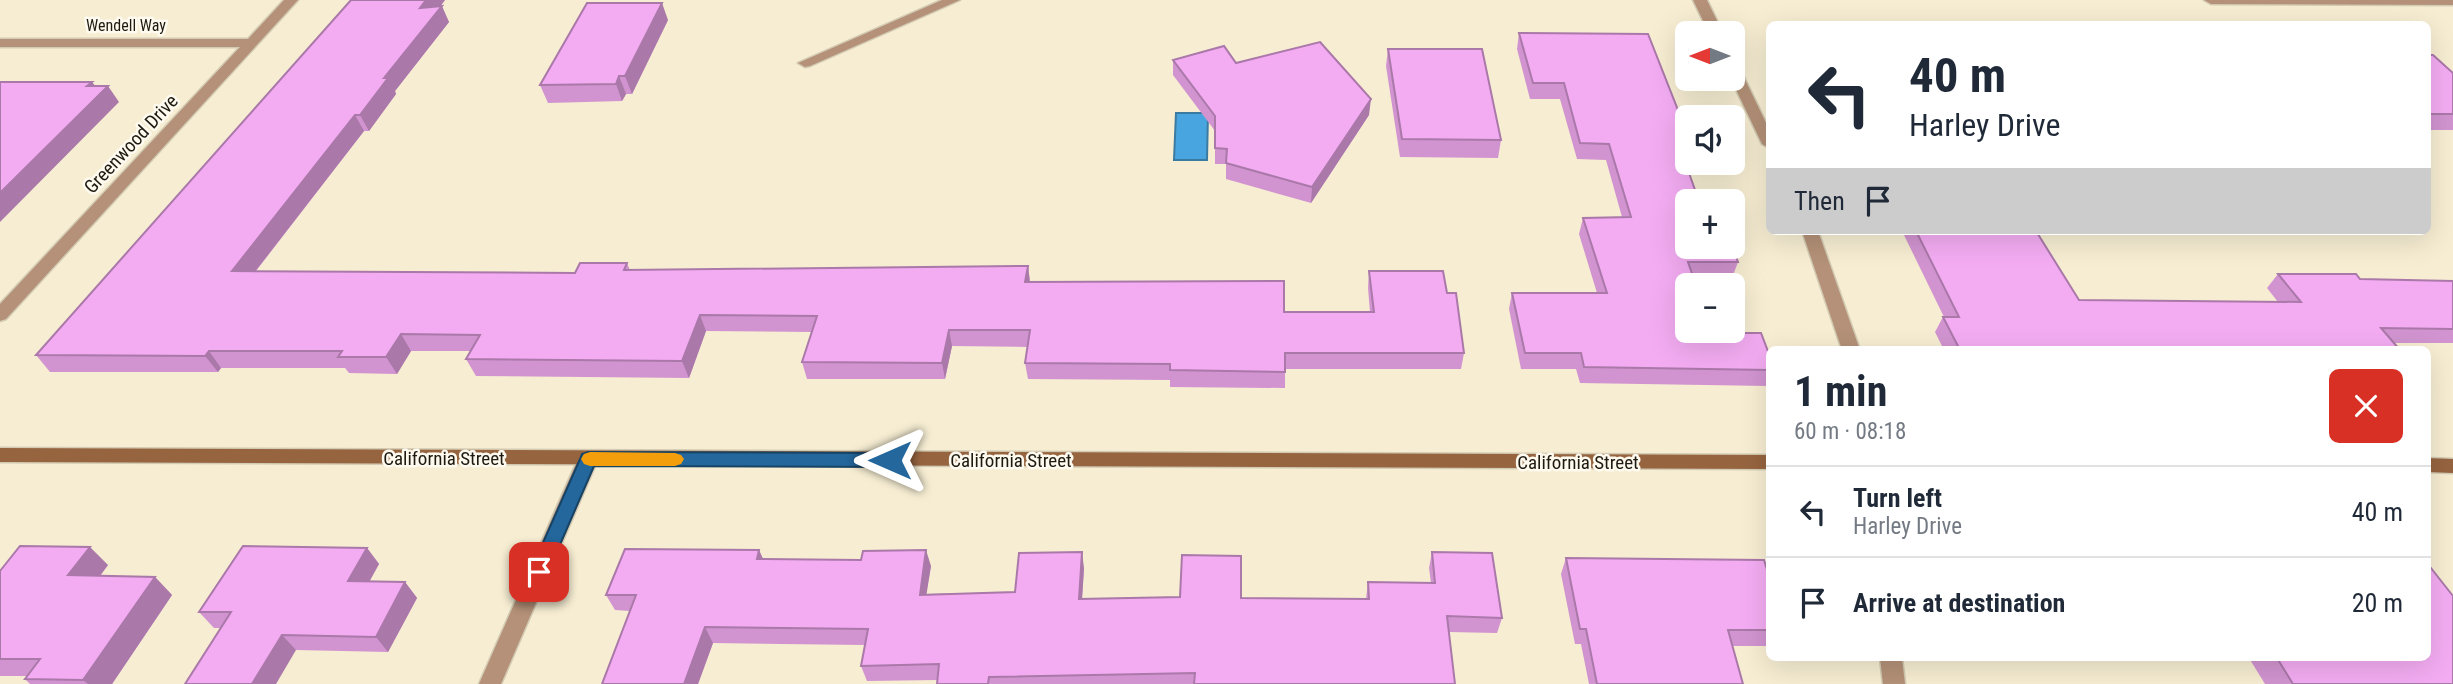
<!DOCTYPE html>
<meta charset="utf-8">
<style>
body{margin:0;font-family:"Roboto Condensed",sans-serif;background:#f6f6f7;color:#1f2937;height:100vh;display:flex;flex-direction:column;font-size:26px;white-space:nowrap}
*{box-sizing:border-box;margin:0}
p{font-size:23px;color:#747a83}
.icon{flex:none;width:38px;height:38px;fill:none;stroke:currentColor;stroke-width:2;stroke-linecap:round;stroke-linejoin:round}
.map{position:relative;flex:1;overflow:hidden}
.details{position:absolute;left:1766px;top:346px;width:665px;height:315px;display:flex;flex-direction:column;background:#fff;border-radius:10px;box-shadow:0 7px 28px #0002}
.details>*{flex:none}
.banner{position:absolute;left:1766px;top:21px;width:665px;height:214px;border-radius:10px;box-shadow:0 7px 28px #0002;background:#fff;color:#1f2937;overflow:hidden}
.needle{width:46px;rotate:270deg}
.fabs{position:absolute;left:1675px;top:21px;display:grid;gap:14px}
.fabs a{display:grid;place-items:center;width:70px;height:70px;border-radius:10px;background:#fff;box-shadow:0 7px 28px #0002;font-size:35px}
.pin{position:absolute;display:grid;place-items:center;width:60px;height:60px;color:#fff;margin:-30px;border-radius:14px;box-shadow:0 4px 10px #0006}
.me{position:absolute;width:77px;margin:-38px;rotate:270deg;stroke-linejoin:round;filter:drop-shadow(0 0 5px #0008)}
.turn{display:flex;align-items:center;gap:24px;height:147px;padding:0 28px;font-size:32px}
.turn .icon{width:91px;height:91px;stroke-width:2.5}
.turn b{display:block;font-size:49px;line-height:60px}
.then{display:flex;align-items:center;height:66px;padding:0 28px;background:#0003;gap:14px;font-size:26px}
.round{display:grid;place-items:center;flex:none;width:74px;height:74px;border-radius:10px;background:#f6f6f7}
.head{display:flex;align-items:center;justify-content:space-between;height:119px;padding:0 28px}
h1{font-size:42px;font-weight:700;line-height:52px}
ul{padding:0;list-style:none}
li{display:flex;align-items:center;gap:21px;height:91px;padding:0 28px;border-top:2px solid #e0e1e3}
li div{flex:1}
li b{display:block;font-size:26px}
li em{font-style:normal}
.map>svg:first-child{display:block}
</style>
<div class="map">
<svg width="2453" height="684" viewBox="0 0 2453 684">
<rect width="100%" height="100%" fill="#f6edd2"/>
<polygon fill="#49a5df" stroke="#3c7ba1" stroke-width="2" points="1176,113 1208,113 1207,160 1174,160"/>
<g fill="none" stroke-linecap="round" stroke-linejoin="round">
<defs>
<g id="street">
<polygon points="284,0 298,0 6,319 0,321 0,304 240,47 0,47 0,39 248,39"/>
<polygon points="942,0 960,0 810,66 805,67 798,63"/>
<polygon points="1693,0 1707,0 1723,33 1709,33"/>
<polygon points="2204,0 2453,0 2453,5 2211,4"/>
<polygon points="1732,63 1739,67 1769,129 1769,148 1762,144 1731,79"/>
<polygon points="1802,231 1818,231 1860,350 1842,350"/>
<polygon points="588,452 595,454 598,459 501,684 479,684 578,459 581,454"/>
<polygon points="1880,658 1902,658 1905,684 1883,684"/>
</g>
<g id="secondary">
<polygon points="0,448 1769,455 1769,469 0,462"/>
<polygon points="2427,458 2453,459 2453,473 2427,472"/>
</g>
</defs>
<use href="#street" stroke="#d3cbb3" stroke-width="3"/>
<use href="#secondary" stroke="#d3cbb3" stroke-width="3"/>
<use href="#street" fill="#b49178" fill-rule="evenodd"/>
<use href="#secondary" fill="#96643f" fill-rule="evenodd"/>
</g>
<g fill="#d194d0">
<polygon points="351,0 445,0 440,7 449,22 395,91 396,94 369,131 364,131 256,271 575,273 627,263 630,270 1028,266 1030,282 1284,312 1370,312 1368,288 1369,271 1447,293 1464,353 1461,369 1285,369 1285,388 1170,387 1170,380 1028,379 1025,363 1028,347 952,346 945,379 807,379 802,362 812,332 706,331 689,378 476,376 466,359 471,351 411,351 397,374 349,373 345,368 221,368 218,372 50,372 36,355"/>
<polygon points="668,20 632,94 626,94 622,101 548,103 540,85"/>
<polygon points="1519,33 1687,133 1687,162 1685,161 1687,201 1738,262 1732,278 1694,278 1713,333 1769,354 1768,386 1580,383 1576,369 1521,369 1509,309 1512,293 1597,293 1579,234 1583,218 1622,217 1606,160 1577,159 1560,99 1530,99 1517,49"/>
<polygon points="1388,49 1501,140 1498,158 1400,157 1386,66"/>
<polygon points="2427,55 2453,73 2453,130 2427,130"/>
<polygon points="1173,60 1236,63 1369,115 1311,203 1226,179 1226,164 1215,164 1215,131 1173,75"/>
<polygon points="1902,231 2036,231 2079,300 2278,302 2267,288 2278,274 2360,279 2453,281 2453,343 2394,343 2400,350 1944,350 1935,332 1943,317 1944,317"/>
<polygon points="367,548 379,564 369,581 405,582 417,598 388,652 296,650 221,628 214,628 199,612"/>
<polygon points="759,550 763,559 931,566 926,594 1015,592 1084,568 1082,599 1241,598 1366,599 1368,582 1431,583 1429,568 1432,552 1502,618 1497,633 1449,632 1455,684 937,684 937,680 867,681 861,666 865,645 713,643 698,684 602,684 630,611 615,610 606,595"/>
<polygon points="1566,558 1769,576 1769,646 1732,646 1743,684 1589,684 1581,644 1575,644 1561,574"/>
<polygon points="108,565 100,576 155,577 172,595 112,684 30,684 25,679 27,676 0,676 0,571"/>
<polygon points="2249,658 2427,658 2453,684 2265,684"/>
</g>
<g fill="#aa78a9">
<polygon points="426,0 445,0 427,23 420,8"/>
<polygon points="662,3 668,20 632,94 625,76"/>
<polygon points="442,6 449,22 395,91 396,94 369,131 360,115 384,78"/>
<polygon points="619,76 626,94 622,101 616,84"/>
<polygon points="92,82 101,93 108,86 119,102 0,222 0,193"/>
<polygon points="1371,99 1369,115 1311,203 1312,187"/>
<polygon points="355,115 364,131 243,287 232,271"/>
<polygon points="1028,266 1030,283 1025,282"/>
<polygon points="700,315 706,331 689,378 682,361"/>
<polygon points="949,330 952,346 945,379 942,363"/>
<polygon points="401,334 411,351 397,374 386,357"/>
<polygon points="209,351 221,368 218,372 205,356"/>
<polygon points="90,547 108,565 87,593 68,575"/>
<polygon points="367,548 379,564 361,597 348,581"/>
<polygon points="759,550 766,566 757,559"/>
<polygon points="926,550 931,566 924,610 920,595"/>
<polygon points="1082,552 1084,568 1081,615 1079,599"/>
<polygon points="155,577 172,595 112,684 88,684 83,680"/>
<polygon points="405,582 417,598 388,652 376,637"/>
<polygon points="705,627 713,643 698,684 684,684"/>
<polygon points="282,635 296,650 276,684 252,684"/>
</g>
<g fill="#f3acf2" stroke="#aa78a9" stroke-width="2">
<polygon points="351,0 426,0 420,8 442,6 384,78 388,78 360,115 355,115 232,271 575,273 580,263 627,263 624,270 1028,266 1025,282 1284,281 1284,312 1374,312 1369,271 1443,271 1447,293 1456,293 1464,353 1285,353 1285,372 1170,370 1170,364 1025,363 1030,330 949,330 942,363 802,362 817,316 700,315 682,361 466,359 480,335 401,334 386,357 338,357 342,351 209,351 205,356 36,355"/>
<polygon points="587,3 662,3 625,76 619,76 616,84 540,85"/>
<polygon points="1519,33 1648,34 1687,133 1687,146 1679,145 1699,201 1687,201 1687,247 1732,247 1738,262 1688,262 1696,285 1687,285 1687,331 1713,331 1713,333 1761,333 1769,354 1769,370 1584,367 1581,353 1525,353 1512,293 1607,293 1583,218 1631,217 1609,144 1580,143 1564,83 1533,83"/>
<polygon points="1320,42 1371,99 1312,187 1226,163 1227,149 1215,148 1215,116 1173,60 1224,46 1236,63"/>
<polygon points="1388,49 1482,49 1501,140 1402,139"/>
<polygon points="2427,55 2433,55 2453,73 2453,114 2427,114"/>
<polygon points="0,82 92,82 87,86 108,86 0,193"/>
<polygon points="1916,231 2036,231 2079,300 2301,302 2278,274 2356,274 2360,279 2453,281 2453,329 2381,328 2400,350 1960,350 1943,317 1959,317"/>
<polygon points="20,546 90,547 68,575 155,577 83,680 25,679 40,659 0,659 0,571"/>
<polygon points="243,546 367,548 348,581 405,582 376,637 282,635 252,684 185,684 231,612 199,612"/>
<polygon points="625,549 759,550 757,559 861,560 863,551 926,550 920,595 1015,592 1019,553 1082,552 1079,599 1180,597 1182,555 1241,556 1241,598 1369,599 1368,582 1435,583 1432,552 1492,553 1502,618 1447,616 1455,684 1194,684 1195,673 989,677 988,684 937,684 939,664 861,666 868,629 705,627 684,684 602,684 636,595 606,595"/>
<polygon points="1566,558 1764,560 1769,576 1769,630 1728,630 1743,684 1597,684 1586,629 1580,629"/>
<polygon points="2427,563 2453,596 2453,684 2293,684 2277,658 2427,658"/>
</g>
<polygon fill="#23679c" stroke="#174365" stroke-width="2" points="588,452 890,453 897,455 899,460 897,465 890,467 594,466 546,577 539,579 533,577 530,572 580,459 582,454"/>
<polygon fill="#f59e0b" points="590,452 675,453 681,455 684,459 681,464 675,466 590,466 584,464 581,459 584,454"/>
<g text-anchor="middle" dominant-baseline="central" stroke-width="5" stroke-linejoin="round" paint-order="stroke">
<g font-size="16" fill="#1e1a11" stroke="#fefaef">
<text x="126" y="25">Wendell Way</text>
</g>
<g font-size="19" fill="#1e1a11" stroke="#fefaef">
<text transform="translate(131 144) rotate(-47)">Greenwood Drive</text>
<text x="444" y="458">California Street</text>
<text x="1011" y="460">California Street</text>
<text x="1578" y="462">California Street</text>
</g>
</g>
</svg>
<div class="fabs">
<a><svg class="needle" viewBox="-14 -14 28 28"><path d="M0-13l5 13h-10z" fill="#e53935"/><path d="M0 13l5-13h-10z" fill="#747a83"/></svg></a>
<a><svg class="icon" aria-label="sound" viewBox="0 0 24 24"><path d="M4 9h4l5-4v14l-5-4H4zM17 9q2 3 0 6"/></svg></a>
<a>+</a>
<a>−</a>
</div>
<div class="pin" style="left:539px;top:572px;background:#d93025"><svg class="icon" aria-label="arrive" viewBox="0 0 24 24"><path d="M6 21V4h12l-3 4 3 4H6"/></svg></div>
<svg class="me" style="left:890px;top:460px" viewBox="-20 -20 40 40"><path d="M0-17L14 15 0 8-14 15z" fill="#23679c" stroke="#fff" stroke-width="4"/></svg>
<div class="banner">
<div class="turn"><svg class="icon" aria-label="left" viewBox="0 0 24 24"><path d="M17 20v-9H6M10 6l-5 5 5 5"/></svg><div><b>40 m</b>Harley Drive</div></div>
<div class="then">Then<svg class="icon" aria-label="arrive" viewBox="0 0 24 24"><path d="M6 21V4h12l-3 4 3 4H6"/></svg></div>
</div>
<section class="details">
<div class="head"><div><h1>1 min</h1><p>60 m · 08:18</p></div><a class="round" style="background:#d93025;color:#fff"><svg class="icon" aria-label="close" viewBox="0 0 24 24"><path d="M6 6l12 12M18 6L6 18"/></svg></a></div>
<ul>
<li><svg class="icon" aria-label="left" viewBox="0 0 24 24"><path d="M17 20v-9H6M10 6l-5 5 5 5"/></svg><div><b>Turn left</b><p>Harley Drive</p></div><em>40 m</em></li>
<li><svg class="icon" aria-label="arrive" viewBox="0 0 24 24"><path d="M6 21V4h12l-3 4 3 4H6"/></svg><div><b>Arrive at destination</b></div><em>20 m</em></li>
</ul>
</section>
</div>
